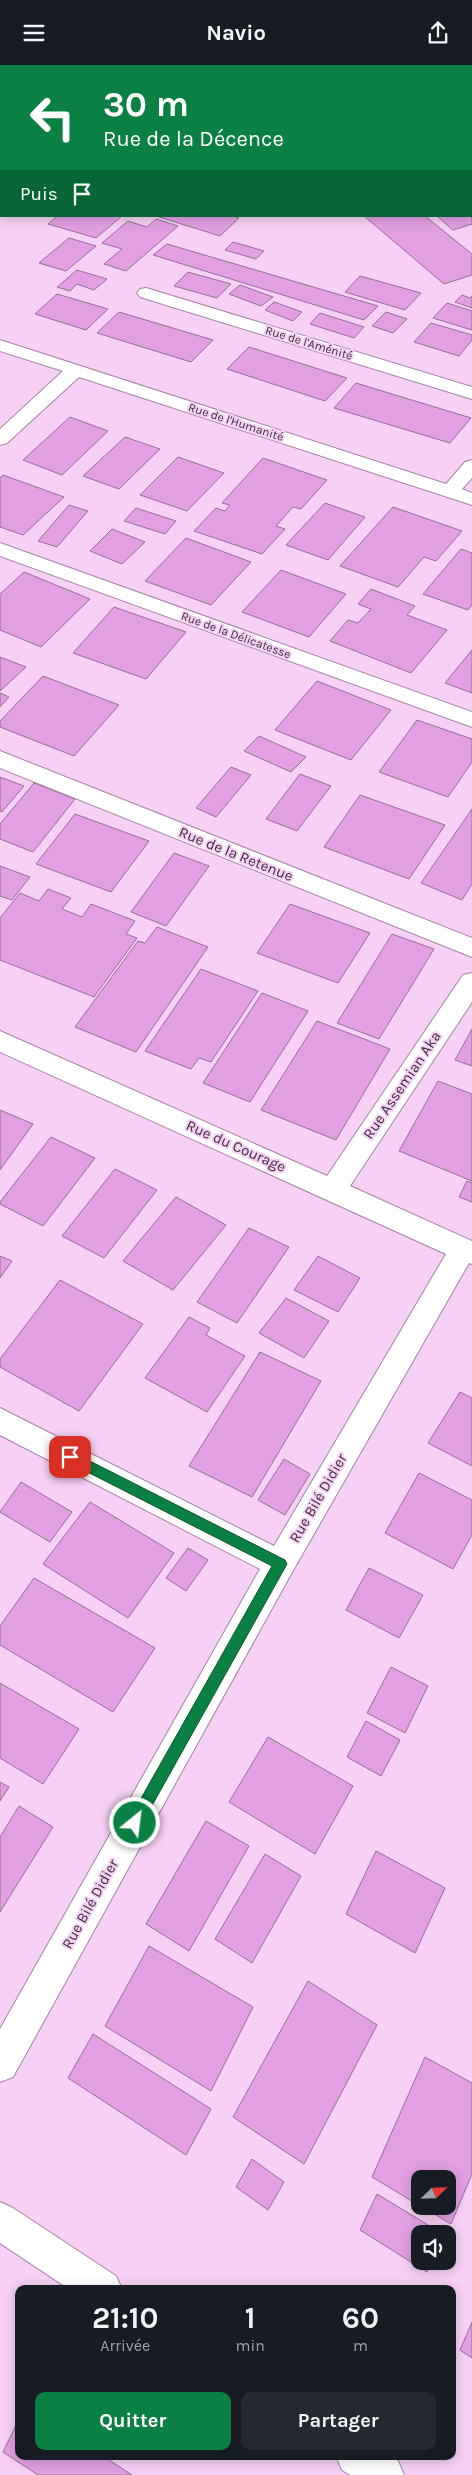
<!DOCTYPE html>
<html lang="fr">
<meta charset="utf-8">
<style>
body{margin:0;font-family:Karla,sans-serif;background:#242831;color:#f1f3f6;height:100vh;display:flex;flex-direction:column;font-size:19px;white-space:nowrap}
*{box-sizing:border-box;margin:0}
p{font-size:16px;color:#9ea1a6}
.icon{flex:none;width:28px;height:28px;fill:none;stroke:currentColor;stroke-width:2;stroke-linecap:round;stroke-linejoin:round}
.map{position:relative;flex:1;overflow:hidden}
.panel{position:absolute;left:15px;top:2220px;width:441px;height:175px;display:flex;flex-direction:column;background:#171b24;border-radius:10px;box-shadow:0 2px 12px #0003}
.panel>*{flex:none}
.guide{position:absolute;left:0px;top:0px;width:472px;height:152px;box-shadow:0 2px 12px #0003;background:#0b8043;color:#fff;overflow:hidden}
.needle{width:32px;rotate:67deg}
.tools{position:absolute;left:411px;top:2105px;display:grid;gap:10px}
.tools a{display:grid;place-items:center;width:45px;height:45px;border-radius:10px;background:#171b24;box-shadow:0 2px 12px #0003;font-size:25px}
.pin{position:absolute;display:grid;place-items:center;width:42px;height:42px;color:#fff;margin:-21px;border-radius:10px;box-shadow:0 2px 8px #0006}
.me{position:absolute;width:55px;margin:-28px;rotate:29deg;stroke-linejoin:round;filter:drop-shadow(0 0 4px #0008)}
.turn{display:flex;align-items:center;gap:18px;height:105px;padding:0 20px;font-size:22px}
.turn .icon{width:65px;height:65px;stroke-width:2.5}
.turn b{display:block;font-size:35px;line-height:42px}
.then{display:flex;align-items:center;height:48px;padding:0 20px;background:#0003;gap:10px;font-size:19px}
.eta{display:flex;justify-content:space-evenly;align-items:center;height:85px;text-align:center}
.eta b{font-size:30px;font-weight:700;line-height:35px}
.cta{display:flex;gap:10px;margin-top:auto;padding:10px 20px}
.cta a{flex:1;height:58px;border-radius:10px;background:#0b8043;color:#fff;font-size:20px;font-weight:700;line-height:58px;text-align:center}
.cta a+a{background:#242831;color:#f1f3f6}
header{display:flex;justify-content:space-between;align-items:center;height:65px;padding:0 20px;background:#171b24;font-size:22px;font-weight:700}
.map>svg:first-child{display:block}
</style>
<header><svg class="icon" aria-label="menu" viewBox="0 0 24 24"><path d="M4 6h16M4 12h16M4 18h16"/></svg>Navio<svg class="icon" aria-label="share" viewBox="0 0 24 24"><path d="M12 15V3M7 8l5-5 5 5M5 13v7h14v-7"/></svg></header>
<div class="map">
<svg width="472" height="2410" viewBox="0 0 472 2410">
<rect width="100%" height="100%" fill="#f6d0f5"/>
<g fill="#e2a0e2" stroke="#937193">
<polygon points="352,0 426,0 427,1 353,1"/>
<polygon points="471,132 472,159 453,165 437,151 471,151"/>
<polygon points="57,151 122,151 96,173 48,159"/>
<polygon points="156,151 232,151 239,153 220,171"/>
<polygon points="364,151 425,151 472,189 472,210 444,219"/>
<polygon points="156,154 178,161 126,206 104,199 122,184 102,178 128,156 147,162"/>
<polygon points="69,173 96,181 66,206 39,198"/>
<polygon points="233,177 264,186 256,194 225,185"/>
<polygon points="167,179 378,241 364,255 153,190"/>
<polygon points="77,205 107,214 94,225 77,219 70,226 57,222"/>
<polygon points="188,207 231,219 217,233 174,221"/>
<polygon points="360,211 421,228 405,245 345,227"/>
<polygon points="240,220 273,232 261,241 229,229"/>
<polygon points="57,229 108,244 86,265 35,249"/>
<polygon points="462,230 470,233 472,231 472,243 455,237"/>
<polygon points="274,237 302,247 293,256 265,245"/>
<polygon points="447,238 472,246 472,265 433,253"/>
<polygon points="119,247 213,275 191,297 97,268"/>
<polygon points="386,247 407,254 393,268 372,261"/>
<polygon points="320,248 364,262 354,273 310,259"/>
<polygon points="431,258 472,270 472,275 459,291 414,277"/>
<polygon points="249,282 347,313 325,336 227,304"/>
<polygon points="356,318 471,353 450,378 334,343"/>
<polygon points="70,352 108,366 62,410 23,395"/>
<polygon points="125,372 160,384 119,424 83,411"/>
<polygon points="178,392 224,408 187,446 140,430"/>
<polygon points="263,393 327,415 301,444 293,442 276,461 285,464 262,489 194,466 216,443 225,446 230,440 222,438"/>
<polygon points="3,410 64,432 23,470 0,462 0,413"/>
<polygon points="325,438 365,452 328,495 286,480"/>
<polygon points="69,440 88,446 57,482 38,476"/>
<polygon points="393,442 462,466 436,496 424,492 398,522 340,501"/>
<polygon points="136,443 176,456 165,469 124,456"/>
<polygon points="112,464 145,477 122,499 90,486"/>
<polygon points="186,473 251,497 211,540 145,516"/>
<polygon points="461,484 472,488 472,540 468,545 423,529"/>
<polygon points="281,505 346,529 309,572 242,547"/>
<polygon points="24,507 90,534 41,582 0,565 0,529"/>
<polygon points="371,524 415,541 407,550 447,565 411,608 330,576 348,555 358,558 371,544 358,539"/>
<polygon points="114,542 186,567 146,614 73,588"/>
<polygon points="472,585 472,628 445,618"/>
<polygon points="0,592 26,602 0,626"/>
<polygon points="43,611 119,640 74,691 0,662 0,656"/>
<polygon points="317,616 391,645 351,695 275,665"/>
<polygon points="0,628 9,632 0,642"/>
<polygon points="417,655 472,674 472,697 448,732 379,707"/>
<polygon points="259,671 306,692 291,707 244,686"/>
<polygon points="231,702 251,710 216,752 196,743"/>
<polygon points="300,709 331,721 297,766 266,754"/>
<polygon points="0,712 24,721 2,747 0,746"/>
<polygon points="34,718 75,734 33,787 0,774 0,759"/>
<polygon points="360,730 445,760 409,814 324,782"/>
<polygon points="472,744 472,819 462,835 421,818"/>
<polygon points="75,749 149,776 111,827 36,799"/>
<polygon points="174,788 209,801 166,861 131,847"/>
<polygon points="0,801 30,812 12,835 0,831"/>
<polygon points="48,824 71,833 62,844 82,852 91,839 135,856 126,869 137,873 94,932 0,895 0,853 20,828 39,836"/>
<polygon points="290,839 370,868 338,918 257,888"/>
<polygon points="157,862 208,882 136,987 75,962 138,876 145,878"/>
<polygon points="392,869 434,884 379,974 337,958"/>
<polygon points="201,904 258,926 211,997 199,993 191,1004 145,986"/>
<polygon points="262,928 308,946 250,1037 203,1018"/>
<polygon points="317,956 390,984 336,1075 261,1045"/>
<polygon points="472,964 472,1001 455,995"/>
<polygon points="438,1016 472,1029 472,1116 399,1086"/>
<polygon points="0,1045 33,1059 0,1105"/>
<polygon points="51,1072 95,1093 43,1161 0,1139 0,1137"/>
<polygon points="115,1104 157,1125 104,1193 62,1171"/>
<polygon points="467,1116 472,1118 472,1137 459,1132"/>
<polygon points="176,1132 226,1160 173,1225 123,1196"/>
<polygon points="249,1163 289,1182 237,1258 197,1237"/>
<polygon points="0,1191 12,1196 0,1213"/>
<polygon points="318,1191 360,1213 338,1247 294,1225"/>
<polygon points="60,1215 143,1259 79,1346 0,1302 0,1294"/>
<polygon points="286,1233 329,1256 304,1293 259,1268"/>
<polygon points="189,1252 210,1263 206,1270 245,1291 207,1347 145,1313"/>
<polygon points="260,1287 321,1316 252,1432 189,1401"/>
<polygon points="460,1327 472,1333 472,1401 428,1378"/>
<polygon points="284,1394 310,1409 285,1450 258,1435"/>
<polygon points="419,1408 472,1435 472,1470 453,1504 385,1468"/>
<polygon points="21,1417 72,1447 50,1477 0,1447"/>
<polygon points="90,1437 174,1488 128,1553 43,1499"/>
<polygon points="188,1483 208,1495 186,1526 166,1513"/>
<polygon points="369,1503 423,1530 399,1573 346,1545"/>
<polygon points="34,1513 155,1583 113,1647 0,1580 0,1561"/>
<polygon points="391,1602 428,1621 405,1668 367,1648"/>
<polygon points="0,1618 79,1664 43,1719 0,1693"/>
<polygon points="366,1656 400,1675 381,1711 347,1692"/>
<polygon points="268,1672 353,1721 315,1789 229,1737"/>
<polygon points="0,1717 9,1722 0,1736"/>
<polygon points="19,1741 53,1762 0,1847 0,1772"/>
<polygon points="206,1756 249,1781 189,1886 146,1859"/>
<polygon points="376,1786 445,1823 415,1888 346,1849"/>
<polygon points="265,1789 301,1811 252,1898 215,1874"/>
<polygon points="149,1881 253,1942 211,2026 105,1961"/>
<polygon points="308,1916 377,1960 304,2099 233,2052"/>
<polygon points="93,1969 211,2044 186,2090 68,2013"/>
<polygon points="425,1992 472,2018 472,2109 451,2159 421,2141 448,2141 448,2114 420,2114 420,2141 372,2112"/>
<polygon points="252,2094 284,2117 268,2145 236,2122"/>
<polygon points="377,2129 443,2169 420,2169 420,2196 432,2196 427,2207 360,2165"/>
<polygon points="472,2257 472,2293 460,2285"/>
<polygon points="19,2354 19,2391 103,2391 132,2410 38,2410 3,2387"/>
</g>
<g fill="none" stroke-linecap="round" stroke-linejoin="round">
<defs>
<rect id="service" x="0" y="7" width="1" height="9"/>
<g id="minor">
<polygon points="146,223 472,322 472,334 140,232 137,228 140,224"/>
<polygon points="0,275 446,419 465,397 472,395 472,413 462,424 472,428 472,440 79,312 7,378 0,380 0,364 63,306 0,286"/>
<polygon points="0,478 472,647 472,662 0,491"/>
<polygon points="0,686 472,873 472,892 0,703"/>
<polygon points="472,908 472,937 350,1121 472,1176 472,1199 469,1198 291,1509 13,2012 0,2017 0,1964 260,1504 0,1370 0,1343 274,1481 446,1189 0,987 0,966 327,1111 463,910"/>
<polygon points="0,2137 13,2143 116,2211 122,2224 69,2224 0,2178"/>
<polygon points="336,2391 391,2391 398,2396 404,2410 350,2410 342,2405"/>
</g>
<g id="tertiary">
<polyline points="185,1 189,0"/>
<polyline points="0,99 1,98"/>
</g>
</defs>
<use href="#service" stroke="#a582a5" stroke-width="2"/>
<use href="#minor" stroke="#a582a5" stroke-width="2"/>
<use href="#tertiary" stroke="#a582a5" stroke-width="30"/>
<use href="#service" fill="#fff" fill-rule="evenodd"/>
<use href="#minor" fill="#fff" fill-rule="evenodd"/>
<use href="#tertiary" stroke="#fff" stroke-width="28"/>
</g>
<polygon fill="#0b8043" stroke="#07532c" points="70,1386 285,1495 287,1499 140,1762 135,1764 130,1762 128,1758 130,1753 272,1501 66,1396 64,1392 66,1388"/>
<g text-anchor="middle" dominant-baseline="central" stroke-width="4" stroke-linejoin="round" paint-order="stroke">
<g font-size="12" fill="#3d2e3d" stroke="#f6d0f5">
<text transform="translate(309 278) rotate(17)">Rue de l'Aménité</text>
<text transform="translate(236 357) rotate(18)">Rue de l'Humanité</text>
<text transform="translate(236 570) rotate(20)">Rue de la Délicatesse</text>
</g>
<g font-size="15" fill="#3d2e3d" stroke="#f6d0f5">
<text transform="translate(236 789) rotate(22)">Rue de la Retenue</text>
<text transform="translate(402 1020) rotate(-56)">Rue Assemian Aka</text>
<text transform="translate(236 1081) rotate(24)">Rue du Courage</text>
<text transform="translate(318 1433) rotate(-60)">Rue Bilé Didier</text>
<text transform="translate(90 1839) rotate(-61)">Rue Bilé Didier</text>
</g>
</g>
</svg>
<div class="tools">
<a><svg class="needle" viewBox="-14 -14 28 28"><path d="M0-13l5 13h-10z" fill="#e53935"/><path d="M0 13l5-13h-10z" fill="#9ea1a6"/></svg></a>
<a><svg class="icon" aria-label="sound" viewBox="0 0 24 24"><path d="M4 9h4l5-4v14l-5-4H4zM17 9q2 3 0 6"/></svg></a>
</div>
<div class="pin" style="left:70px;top:1392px;background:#d93025"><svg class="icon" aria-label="arrive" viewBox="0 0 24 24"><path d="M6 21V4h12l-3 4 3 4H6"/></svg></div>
<svg class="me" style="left:135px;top:1758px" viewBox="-20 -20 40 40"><circle r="17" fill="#0b8043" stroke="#fff" stroke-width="3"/><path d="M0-11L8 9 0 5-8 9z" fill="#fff"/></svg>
<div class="guide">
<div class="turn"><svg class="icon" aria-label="left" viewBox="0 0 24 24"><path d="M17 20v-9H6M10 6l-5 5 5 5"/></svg><div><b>30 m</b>Rue de la Décence</div></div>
<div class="then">Puis<svg class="icon" aria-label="arrive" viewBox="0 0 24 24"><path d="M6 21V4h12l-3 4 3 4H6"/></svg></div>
</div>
<section class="panel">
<div class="eta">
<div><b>21:10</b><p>Arrivée</p></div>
<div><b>1</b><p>min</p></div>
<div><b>60</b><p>m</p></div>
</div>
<div class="cta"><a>Quitter</a><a>Partager</a></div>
</section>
</div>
